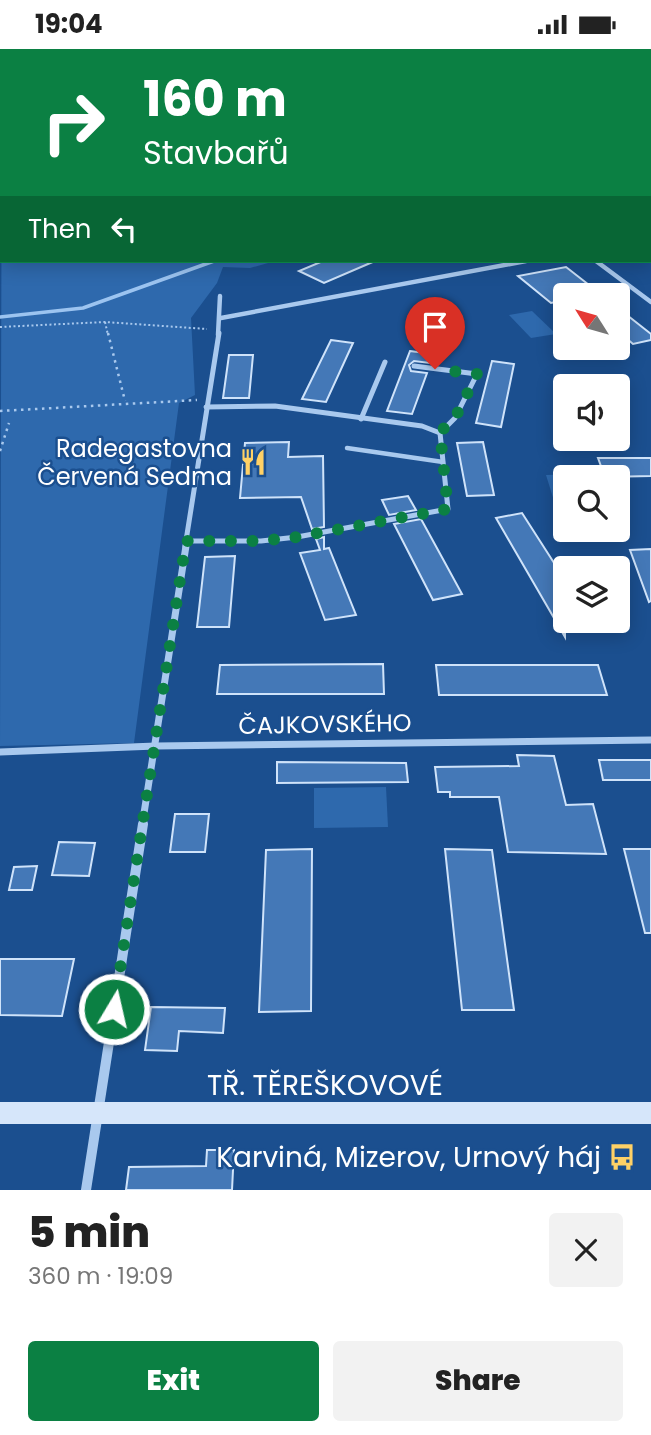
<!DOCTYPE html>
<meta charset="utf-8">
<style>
body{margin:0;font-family:Poppins,sans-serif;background:#f2f2f2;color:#222;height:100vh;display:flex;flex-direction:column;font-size:26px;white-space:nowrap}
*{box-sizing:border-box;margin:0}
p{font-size:23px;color:#767676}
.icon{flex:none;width:38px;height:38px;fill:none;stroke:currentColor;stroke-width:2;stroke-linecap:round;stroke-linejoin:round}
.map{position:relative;height:1141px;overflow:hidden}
.sheet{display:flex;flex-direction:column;background:#fff;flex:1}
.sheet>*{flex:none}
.banner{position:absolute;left:0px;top:0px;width:651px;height:214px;box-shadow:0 4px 18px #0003;background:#0b8043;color:#fff;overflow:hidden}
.needle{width:46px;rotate:307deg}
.tools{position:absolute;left:553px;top:234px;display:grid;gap:14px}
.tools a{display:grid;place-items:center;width:77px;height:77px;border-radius:7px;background:#fff;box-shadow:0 4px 18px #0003;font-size:35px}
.pin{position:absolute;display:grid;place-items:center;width:60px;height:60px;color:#fff;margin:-72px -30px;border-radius:50% 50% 50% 0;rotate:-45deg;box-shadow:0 0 7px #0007}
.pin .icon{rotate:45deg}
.me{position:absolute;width:77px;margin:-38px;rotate:9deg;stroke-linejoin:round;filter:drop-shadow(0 0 5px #0008)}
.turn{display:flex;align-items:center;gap:24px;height:147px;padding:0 28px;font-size:32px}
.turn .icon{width:91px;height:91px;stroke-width:2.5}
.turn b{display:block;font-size:49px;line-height:60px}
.then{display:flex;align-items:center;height:66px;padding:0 28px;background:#0003;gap:14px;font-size:26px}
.round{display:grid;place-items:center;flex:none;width:74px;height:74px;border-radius:7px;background:#f2f2f2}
.summary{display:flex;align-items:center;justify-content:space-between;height:119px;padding:0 28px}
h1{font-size:42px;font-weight:800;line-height:52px}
.action{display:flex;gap:14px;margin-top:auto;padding:14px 28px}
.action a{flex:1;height:80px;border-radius:7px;background:#0b8043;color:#fff;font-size:28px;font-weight:800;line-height:80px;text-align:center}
.action a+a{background:#f2f2f2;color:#222}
.status{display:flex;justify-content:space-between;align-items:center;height:49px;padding:0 35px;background:#fff;direction:ltr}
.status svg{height:19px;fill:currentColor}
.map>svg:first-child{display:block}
</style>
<div class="status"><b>19:04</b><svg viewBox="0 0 49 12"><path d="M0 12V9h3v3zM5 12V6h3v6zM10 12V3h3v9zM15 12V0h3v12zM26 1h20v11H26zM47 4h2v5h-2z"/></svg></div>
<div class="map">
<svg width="651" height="1141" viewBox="0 0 651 1141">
<rect width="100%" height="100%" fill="#1b4f8f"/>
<g fill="#2e69ad">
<polygon points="2,12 2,212 275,212 250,219 223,218 217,234 191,269 195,346 179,354 134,694 0,697"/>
<polygon points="532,262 556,285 531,289 509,266"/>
<polygon points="578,425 579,429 565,429 565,468 559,468 546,426"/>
<polygon points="386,738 388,778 314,779 314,739"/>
</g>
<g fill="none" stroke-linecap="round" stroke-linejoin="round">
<g stroke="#9cc4f0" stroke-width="2.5">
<polyline points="238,2 245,0"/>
<polyline points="0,100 2,98"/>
</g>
<polyline stroke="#9cc4f0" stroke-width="3.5" points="0,268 83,259 214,212"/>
</g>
<g fill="#4478b7" stroke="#cfe3fa" stroke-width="2">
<polygon points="323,212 375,212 324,234 299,222"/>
<polygon points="566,218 598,243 565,247 565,251 551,254 518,227"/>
<polygon points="618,259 651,285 651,291 633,295 618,282"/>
<polygon points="331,291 353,294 326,353 302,350"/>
<polygon points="410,302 433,305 430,314 414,312 409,316 411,322 427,324 412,365 387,362"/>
<polygon points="229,306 253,306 249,349 223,349"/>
<polygon points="492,312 514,315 501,378 476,374"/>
<polygon points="289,393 288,408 323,407 324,478 312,480 301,448 240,449 245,394"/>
<polygon points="483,393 494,446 467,447 457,394"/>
<polygon points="598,409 651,409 651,427 605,428"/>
<polygon points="408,447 416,461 389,466 382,451"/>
<polygon points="522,464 565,531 565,588 496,469"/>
<polygon points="421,470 444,512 462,545 433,551 394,475"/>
<polygon points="324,488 324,500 329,499 356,566 325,571 300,504 320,501 316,490"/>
<polygon points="651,500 651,552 649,553 630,501"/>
<polygon points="235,507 229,578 197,578 205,508"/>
<polygon points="383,615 384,645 217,645 220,616"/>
<polygon points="436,616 598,616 607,646 439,646"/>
<polygon points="517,706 554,707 566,756 593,755 606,805 508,803 499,748 450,748 450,743 438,743 435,718 519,717"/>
<polygon points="599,711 651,711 651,731 603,731"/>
<polygon points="277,713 406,714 408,733 277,734"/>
<polygon points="175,765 209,765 205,803 170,803"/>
<polygon points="59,793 95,794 89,827 52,826"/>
<polygon points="312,800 311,962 259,963 266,801"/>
<polygon points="445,800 492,801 514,961 462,961"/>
<polygon points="624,800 651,800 651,884 645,884"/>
<polygon points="37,817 32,841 9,841 14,818"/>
<polygon points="0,910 74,910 62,967 0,966"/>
<polygon points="151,958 225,959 223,984 179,982 177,1002 145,1001"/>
<polygon points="207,1101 234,1101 232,1141 126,1141 129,1118 206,1117"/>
</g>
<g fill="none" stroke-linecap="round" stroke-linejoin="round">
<g stroke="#a9c9ee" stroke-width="2" stroke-dasharray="2 2.5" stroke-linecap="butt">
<polyline points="207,2 215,0"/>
<polyline points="105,273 108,286"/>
<polyline points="0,278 105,273 207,280"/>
</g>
<g stroke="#a9c9ee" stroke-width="2.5" stroke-dasharray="2.5 4.5" stroke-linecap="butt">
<polyline points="108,284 125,352"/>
<polyline points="0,362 197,351"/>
<polyline points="0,402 9,374"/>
</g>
<polyline stroke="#a9c9ee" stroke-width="4.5" points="347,399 443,413"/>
<g stroke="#a9c9ee" stroke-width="4.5">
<polyline points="596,212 651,253"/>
<polyline points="221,269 526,212"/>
<polyline points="218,286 220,247"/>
</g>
<g stroke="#a9c9ee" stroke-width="5">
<polyline points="414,317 477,325 455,369 440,384"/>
<polyline points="206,358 275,357 422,377 440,384"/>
<polyline points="361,370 385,313"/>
<polyline points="185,492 261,492 297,488 448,460 440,384"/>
<polyline points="185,498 219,284"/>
</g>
<g stroke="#a9c9ee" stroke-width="7">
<polyline points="0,703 156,697 651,691"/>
<polyline points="142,777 186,497"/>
</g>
<polyline stroke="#a9c9ee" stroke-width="10" points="86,1141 143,775"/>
<rect fill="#d6e6fa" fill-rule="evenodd" x="0" y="1053" width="651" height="22"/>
</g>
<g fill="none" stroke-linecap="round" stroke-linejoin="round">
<polyline stroke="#0b8043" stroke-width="12" stroke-dasharray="0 21.6" points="114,960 186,492 261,492 297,488 448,460 440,383 455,369 477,325 435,320"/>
</g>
<defs>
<symbol id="restaurant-bare" viewBox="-9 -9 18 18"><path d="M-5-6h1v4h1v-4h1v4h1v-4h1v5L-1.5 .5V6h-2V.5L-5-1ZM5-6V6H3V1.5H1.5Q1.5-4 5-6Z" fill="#ffd166" stroke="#1b4f8f" stroke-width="2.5" paint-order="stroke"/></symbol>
<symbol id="bus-bare" viewBox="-9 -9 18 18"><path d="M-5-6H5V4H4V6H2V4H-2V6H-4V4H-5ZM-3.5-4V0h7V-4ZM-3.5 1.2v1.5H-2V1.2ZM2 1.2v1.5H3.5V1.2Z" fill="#ffd166" stroke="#1b4f8f" stroke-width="2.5" paint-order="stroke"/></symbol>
</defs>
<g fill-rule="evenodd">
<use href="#restaurant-bare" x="234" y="394" width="38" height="38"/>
<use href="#bus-bare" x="603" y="1089" width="38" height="38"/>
</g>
<g text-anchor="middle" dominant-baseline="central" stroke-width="5" stroke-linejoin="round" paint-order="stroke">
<g font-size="24" fill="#fff" stroke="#1b4f8f" text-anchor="end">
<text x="232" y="399">Radegastovna<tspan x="232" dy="28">Červená Sedma</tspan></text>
</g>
<g font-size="24" fill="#fff" stroke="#1b4f8f">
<text transform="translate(325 675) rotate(-1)">ČAJKOVSKÉHO</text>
</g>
<g font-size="28" fill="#fff" stroke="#1b4f8f">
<text x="325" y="1036">TŘ. TĚREŠKOVOVÉ</text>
</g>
<g font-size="28" fill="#fff" stroke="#1b4f8f" text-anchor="end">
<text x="601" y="1108">Karviná, Mizerov, Urnový háj</text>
</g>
</g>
</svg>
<div class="tools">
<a><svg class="needle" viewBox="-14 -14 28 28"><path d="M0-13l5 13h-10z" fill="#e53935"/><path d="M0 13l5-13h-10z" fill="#767676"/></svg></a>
<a><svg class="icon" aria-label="sound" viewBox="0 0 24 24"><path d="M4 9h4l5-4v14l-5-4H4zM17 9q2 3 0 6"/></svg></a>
<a><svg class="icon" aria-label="search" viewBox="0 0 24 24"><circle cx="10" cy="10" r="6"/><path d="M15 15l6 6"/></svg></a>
<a><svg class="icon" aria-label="layers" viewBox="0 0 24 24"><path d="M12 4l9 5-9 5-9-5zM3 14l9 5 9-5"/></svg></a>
</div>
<div class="pin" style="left:435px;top:320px;background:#d93025"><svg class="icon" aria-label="arrive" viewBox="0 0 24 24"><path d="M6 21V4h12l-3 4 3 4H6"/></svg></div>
<svg class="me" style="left:114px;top:960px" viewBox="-20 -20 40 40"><circle r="17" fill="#0b8043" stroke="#fff" stroke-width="3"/><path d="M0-11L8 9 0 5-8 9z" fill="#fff"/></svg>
<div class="banner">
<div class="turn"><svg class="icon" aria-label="right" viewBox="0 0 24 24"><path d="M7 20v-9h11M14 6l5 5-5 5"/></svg><div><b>160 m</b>Stavbařů</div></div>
<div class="then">Then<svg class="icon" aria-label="left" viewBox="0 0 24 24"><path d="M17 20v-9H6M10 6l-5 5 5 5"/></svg></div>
</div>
</div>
<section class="sheet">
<div class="summary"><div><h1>5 min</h1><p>360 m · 19:09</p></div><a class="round"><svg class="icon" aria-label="close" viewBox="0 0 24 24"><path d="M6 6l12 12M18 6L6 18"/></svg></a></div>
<div class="action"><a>Exit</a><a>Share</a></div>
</section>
